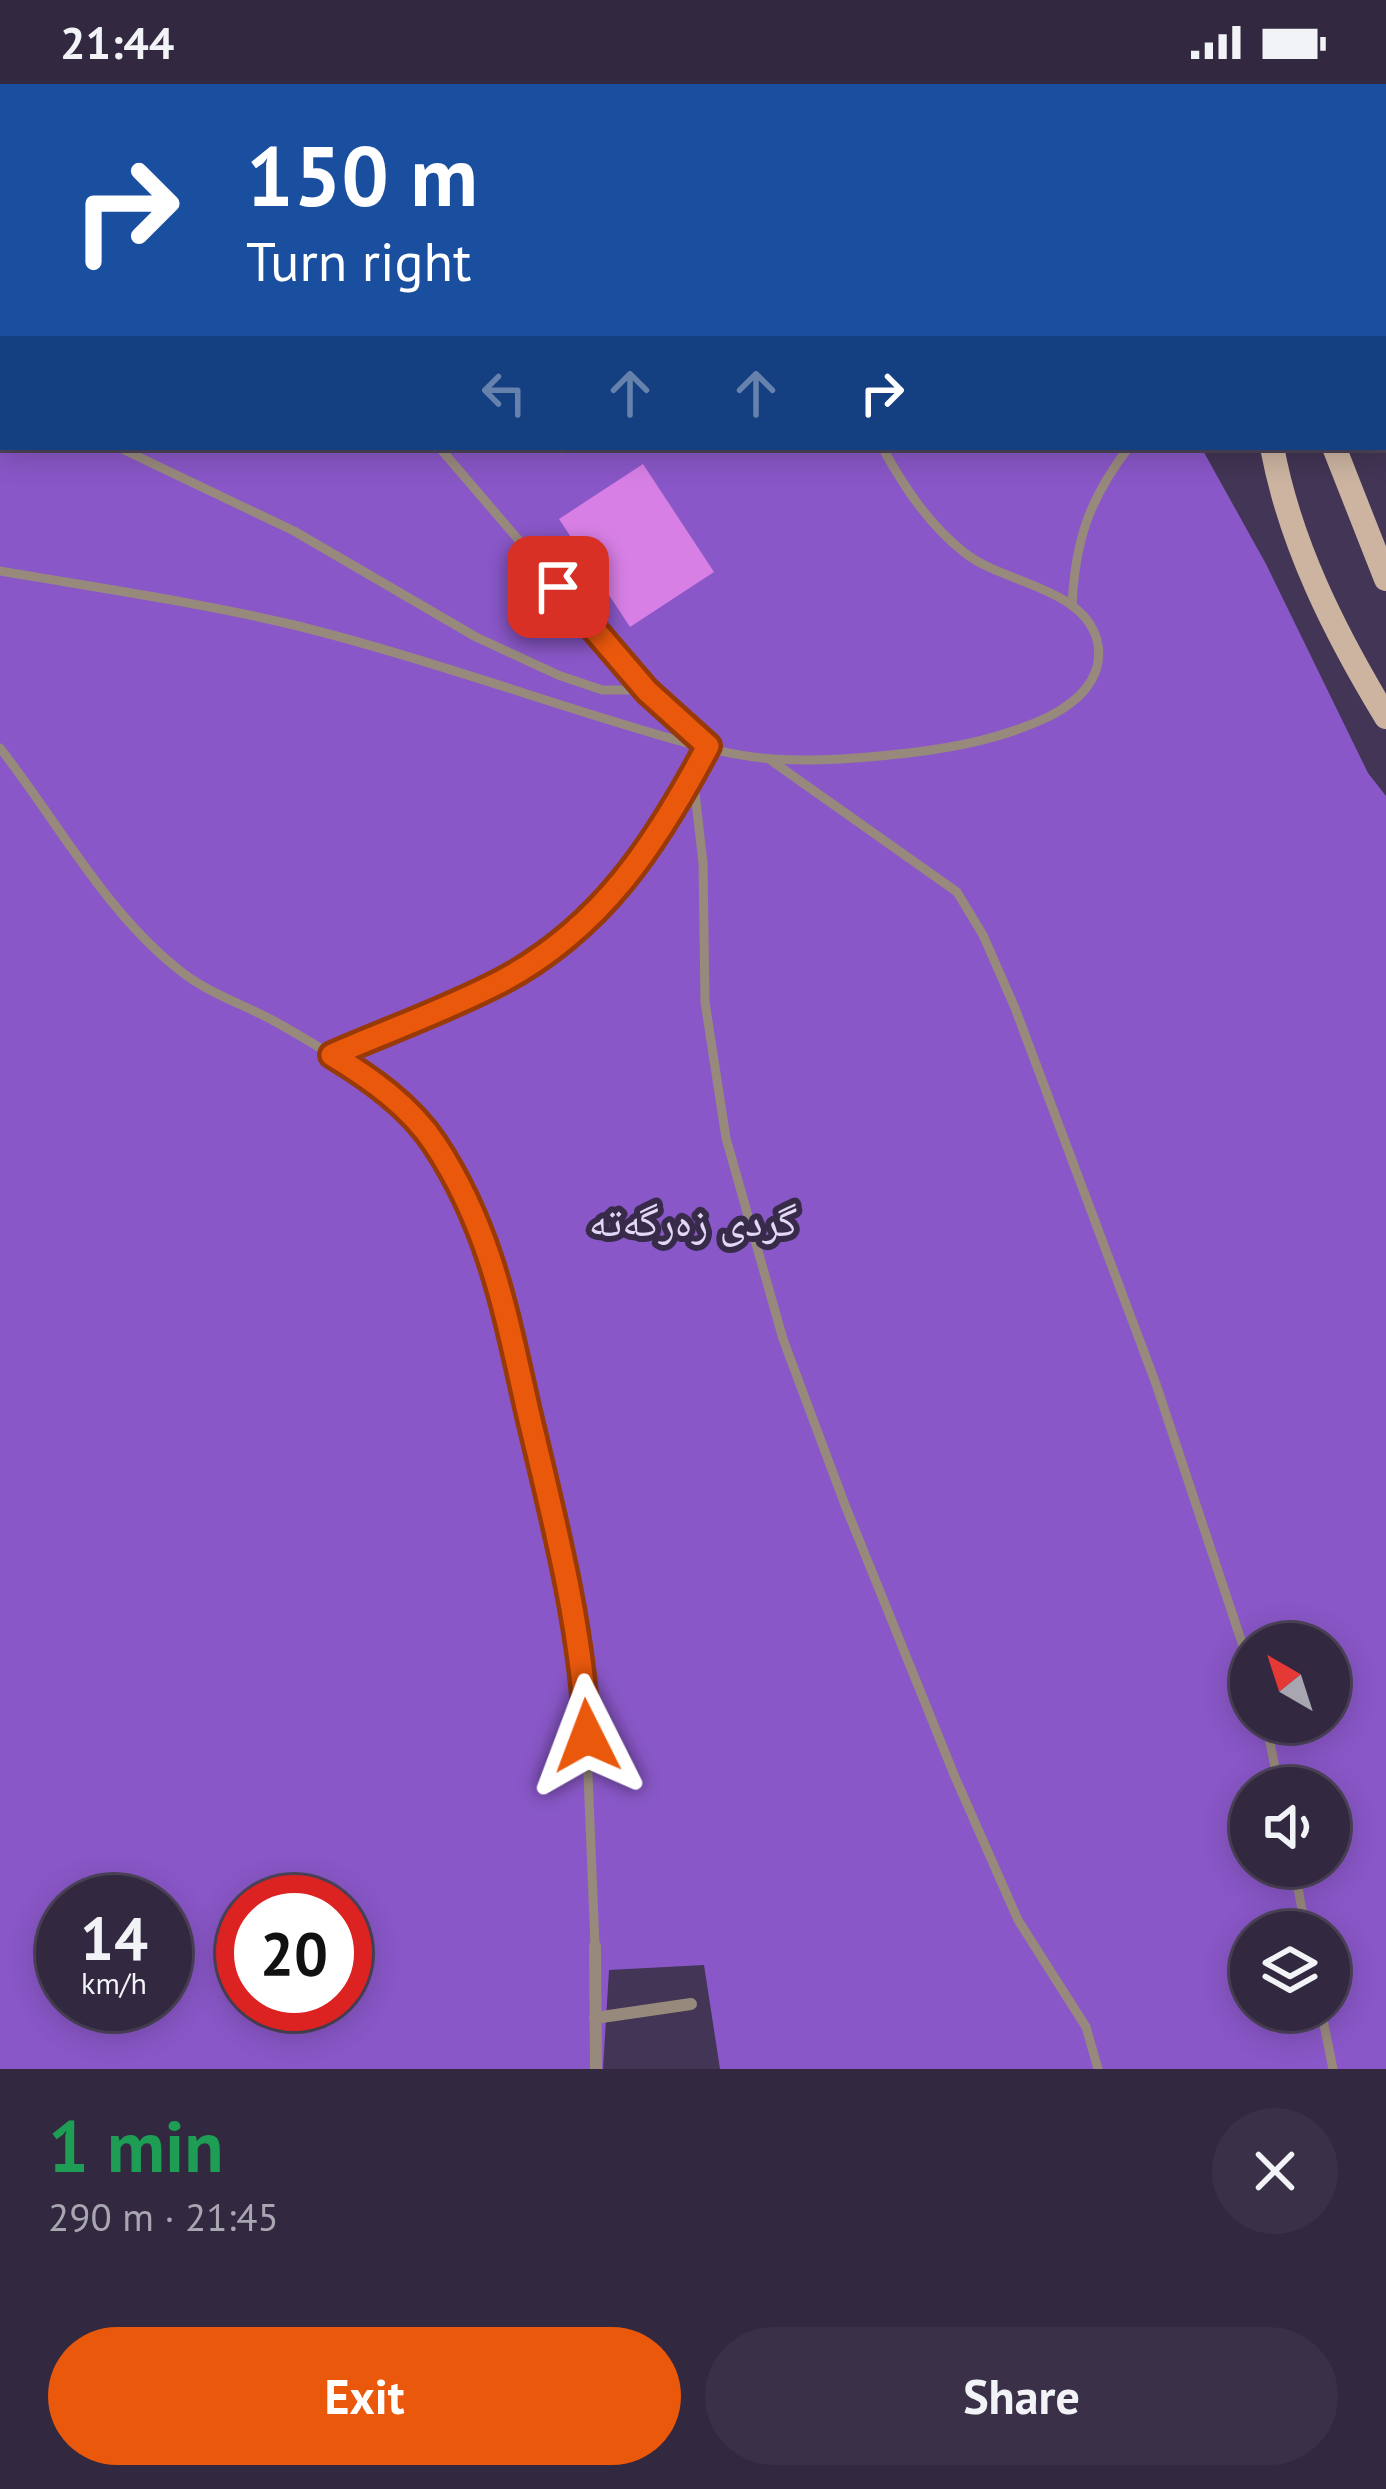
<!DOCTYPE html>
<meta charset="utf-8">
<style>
body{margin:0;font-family:"PT Sans","Noto Naskh Arabic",sans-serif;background:#3a3047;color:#f1f3f6;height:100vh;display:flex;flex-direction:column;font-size:45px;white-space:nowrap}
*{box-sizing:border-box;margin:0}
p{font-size:39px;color:#a8a6b1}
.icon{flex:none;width:66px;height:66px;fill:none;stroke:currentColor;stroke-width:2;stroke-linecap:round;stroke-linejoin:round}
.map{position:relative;height:1985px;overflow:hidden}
.panel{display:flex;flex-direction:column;background:#322840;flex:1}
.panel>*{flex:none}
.banner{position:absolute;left:0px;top:0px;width:1386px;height:366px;box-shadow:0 6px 30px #0003,0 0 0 3px #4d4459;background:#1a4fa0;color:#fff;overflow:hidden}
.needle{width:78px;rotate:321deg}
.buttons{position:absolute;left:1230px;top:1539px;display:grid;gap:24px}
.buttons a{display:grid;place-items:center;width:120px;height:120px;border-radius:50%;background:#322840;box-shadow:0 6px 30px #0003,0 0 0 3px #4d4459;font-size:60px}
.speed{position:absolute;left:36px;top:1791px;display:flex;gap:24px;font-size:60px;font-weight:700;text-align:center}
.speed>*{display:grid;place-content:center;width:156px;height:156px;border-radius:50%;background:#322840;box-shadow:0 6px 30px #0003,0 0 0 3px #4d4459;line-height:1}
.speed small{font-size:30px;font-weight:400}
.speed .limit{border:18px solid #d22;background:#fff;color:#111}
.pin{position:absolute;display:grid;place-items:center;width:102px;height:102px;color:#fff;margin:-51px;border-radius:24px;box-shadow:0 6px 18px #0006}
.me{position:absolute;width:132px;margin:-66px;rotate:357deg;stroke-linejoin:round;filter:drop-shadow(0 0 9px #0008)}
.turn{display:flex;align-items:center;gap:42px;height:252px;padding:0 48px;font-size:54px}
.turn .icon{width:156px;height:156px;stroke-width:2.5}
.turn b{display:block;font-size:84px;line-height:102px}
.lanes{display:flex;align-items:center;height:114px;padding:0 48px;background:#0003;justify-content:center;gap:60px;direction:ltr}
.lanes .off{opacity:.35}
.round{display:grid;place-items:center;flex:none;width:126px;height:126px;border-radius:63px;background:#3a3047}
.overview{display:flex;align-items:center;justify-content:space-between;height:204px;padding:0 48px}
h1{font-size:72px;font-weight:700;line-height:90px;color:#1e9e55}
.button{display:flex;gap:24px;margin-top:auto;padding:24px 48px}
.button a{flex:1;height:138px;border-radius:72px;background:#ea580c;color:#fff;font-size:48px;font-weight:700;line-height:138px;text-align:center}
.button a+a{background:#3a3047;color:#f1f3f6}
.status{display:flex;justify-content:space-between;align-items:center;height:84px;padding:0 60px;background:#322840;direction:ltr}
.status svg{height:33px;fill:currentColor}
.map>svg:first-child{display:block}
</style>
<div class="status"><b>21:44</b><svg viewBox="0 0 49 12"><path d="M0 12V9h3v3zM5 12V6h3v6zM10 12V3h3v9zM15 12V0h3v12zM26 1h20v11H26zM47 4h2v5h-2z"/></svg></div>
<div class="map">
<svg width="1386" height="1985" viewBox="0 0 1386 1985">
<rect width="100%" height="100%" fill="#423555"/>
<path fill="#8957c7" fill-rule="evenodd" d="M0,0H1022L1024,3H3V363H1201L1266,480L1368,689L1386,712V1985H720L704,1881L609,1886L603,1985H0ZM1251,1560H1329V1638H1251ZM1251,1704H1329V1782H1251ZM63,1818H165V1920H63ZM243,1818H345V1920H243ZM1251,1848H1329V1926H1251Z"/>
<polygon fill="#d77fe5" points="643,380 714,488 630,543 559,435"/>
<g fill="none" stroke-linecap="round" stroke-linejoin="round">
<g stroke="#98897d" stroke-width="9">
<polyline points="120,0 123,3"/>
<polyline points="478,0 478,3"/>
<polyline points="871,0 877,3"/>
<polyline points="0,314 3,315"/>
<polyline points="118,363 294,447 476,553 558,591 602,606 647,606"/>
<polyline points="560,363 561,365"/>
<path d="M0,487C98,504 197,518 294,541C399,567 503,603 606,635C659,651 717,671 773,675C819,678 863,674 909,669C957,663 1004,654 1048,633C1078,618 1106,593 1097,556C1083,503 1002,499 965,469C929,441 904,403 882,363"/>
<path d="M1072,522C1075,457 1089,415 1129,363"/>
<path d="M0,664C57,737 105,827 178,885C207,909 241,919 274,937C406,1010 462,1069 504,1216L576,1536L584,1592L595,1862"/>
<polyline points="769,675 957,808 983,851 1015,924 1156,1300 1251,1586"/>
<polyline points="693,691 703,779 705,918 726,1054 783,1255 845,1421 955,1693 1018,1836 1086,1943 1098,1985"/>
<path d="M332,971C410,937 497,909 565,856C630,805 670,733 708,662L647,606L439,363"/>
<polyline points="1266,1638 1279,1704"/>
<polyline points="1294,1782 1306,1848"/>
<polyline points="1321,1926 1333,1985"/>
</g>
<g stroke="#98897d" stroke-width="12">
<polyline points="595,1862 596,1985"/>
<polyline points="595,1934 691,1920"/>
</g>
<g stroke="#98897d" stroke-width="21">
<polyline points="1072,0 1074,3"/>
<polyline points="1108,0 1110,3"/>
</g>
<g stroke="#ccb4a1" stroke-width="24">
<polyline points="1295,3 1296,0"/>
<polyline points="1348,3 1348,0"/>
<path d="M1272,363C1290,460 1335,549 1386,633"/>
<polyline points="1334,363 1386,495"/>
</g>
</g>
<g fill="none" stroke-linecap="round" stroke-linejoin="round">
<defs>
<path id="route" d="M558,503L647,607L708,662C656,760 601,845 500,898C446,926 387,947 332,971C370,994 410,1022 435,1060C493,1148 507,1237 530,1336C555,1441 582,1544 587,1652"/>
</defs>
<use href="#route" stroke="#983908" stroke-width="30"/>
<use href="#route" stroke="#ea580c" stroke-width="21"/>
</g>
<g text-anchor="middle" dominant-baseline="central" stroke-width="12" stroke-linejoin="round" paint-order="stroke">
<g font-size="42" fill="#e2d7f4" stroke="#372b49">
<text x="693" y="1136">گردی زەرگەتە</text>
</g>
</g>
</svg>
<div class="buttons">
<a><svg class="needle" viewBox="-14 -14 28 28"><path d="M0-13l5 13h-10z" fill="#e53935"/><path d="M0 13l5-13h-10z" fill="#a8a6b1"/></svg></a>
<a><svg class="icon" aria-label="sound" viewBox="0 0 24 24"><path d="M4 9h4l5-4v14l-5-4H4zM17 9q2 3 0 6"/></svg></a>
<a><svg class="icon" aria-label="layers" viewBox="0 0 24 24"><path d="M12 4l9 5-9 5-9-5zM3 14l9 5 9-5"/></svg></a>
</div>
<div class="speed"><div>14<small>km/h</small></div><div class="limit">20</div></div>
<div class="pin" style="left:558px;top:503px;background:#d93025"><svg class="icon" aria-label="arrive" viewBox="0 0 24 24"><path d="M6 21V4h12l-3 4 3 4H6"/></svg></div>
<svg class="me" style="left:587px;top:1652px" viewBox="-20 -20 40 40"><path d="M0-17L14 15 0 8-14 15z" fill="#ea580c" stroke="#fff" stroke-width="4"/></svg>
<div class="banner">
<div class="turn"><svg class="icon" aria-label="right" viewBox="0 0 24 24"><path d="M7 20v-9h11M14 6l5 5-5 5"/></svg><div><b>150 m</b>Turn right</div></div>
<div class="lanes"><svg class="icon off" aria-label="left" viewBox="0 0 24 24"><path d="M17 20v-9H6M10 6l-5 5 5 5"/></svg><svg class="icon off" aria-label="ahead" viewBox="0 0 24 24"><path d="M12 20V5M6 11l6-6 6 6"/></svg><svg class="icon off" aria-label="ahead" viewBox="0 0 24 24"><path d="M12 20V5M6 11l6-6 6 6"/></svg><svg class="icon" aria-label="right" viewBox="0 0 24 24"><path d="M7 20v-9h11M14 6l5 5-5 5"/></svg></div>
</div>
</div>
<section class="panel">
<div class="overview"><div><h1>1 min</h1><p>290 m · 21:45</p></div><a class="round"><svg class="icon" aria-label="close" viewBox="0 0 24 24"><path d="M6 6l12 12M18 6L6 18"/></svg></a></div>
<div class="button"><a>Exit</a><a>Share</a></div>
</section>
